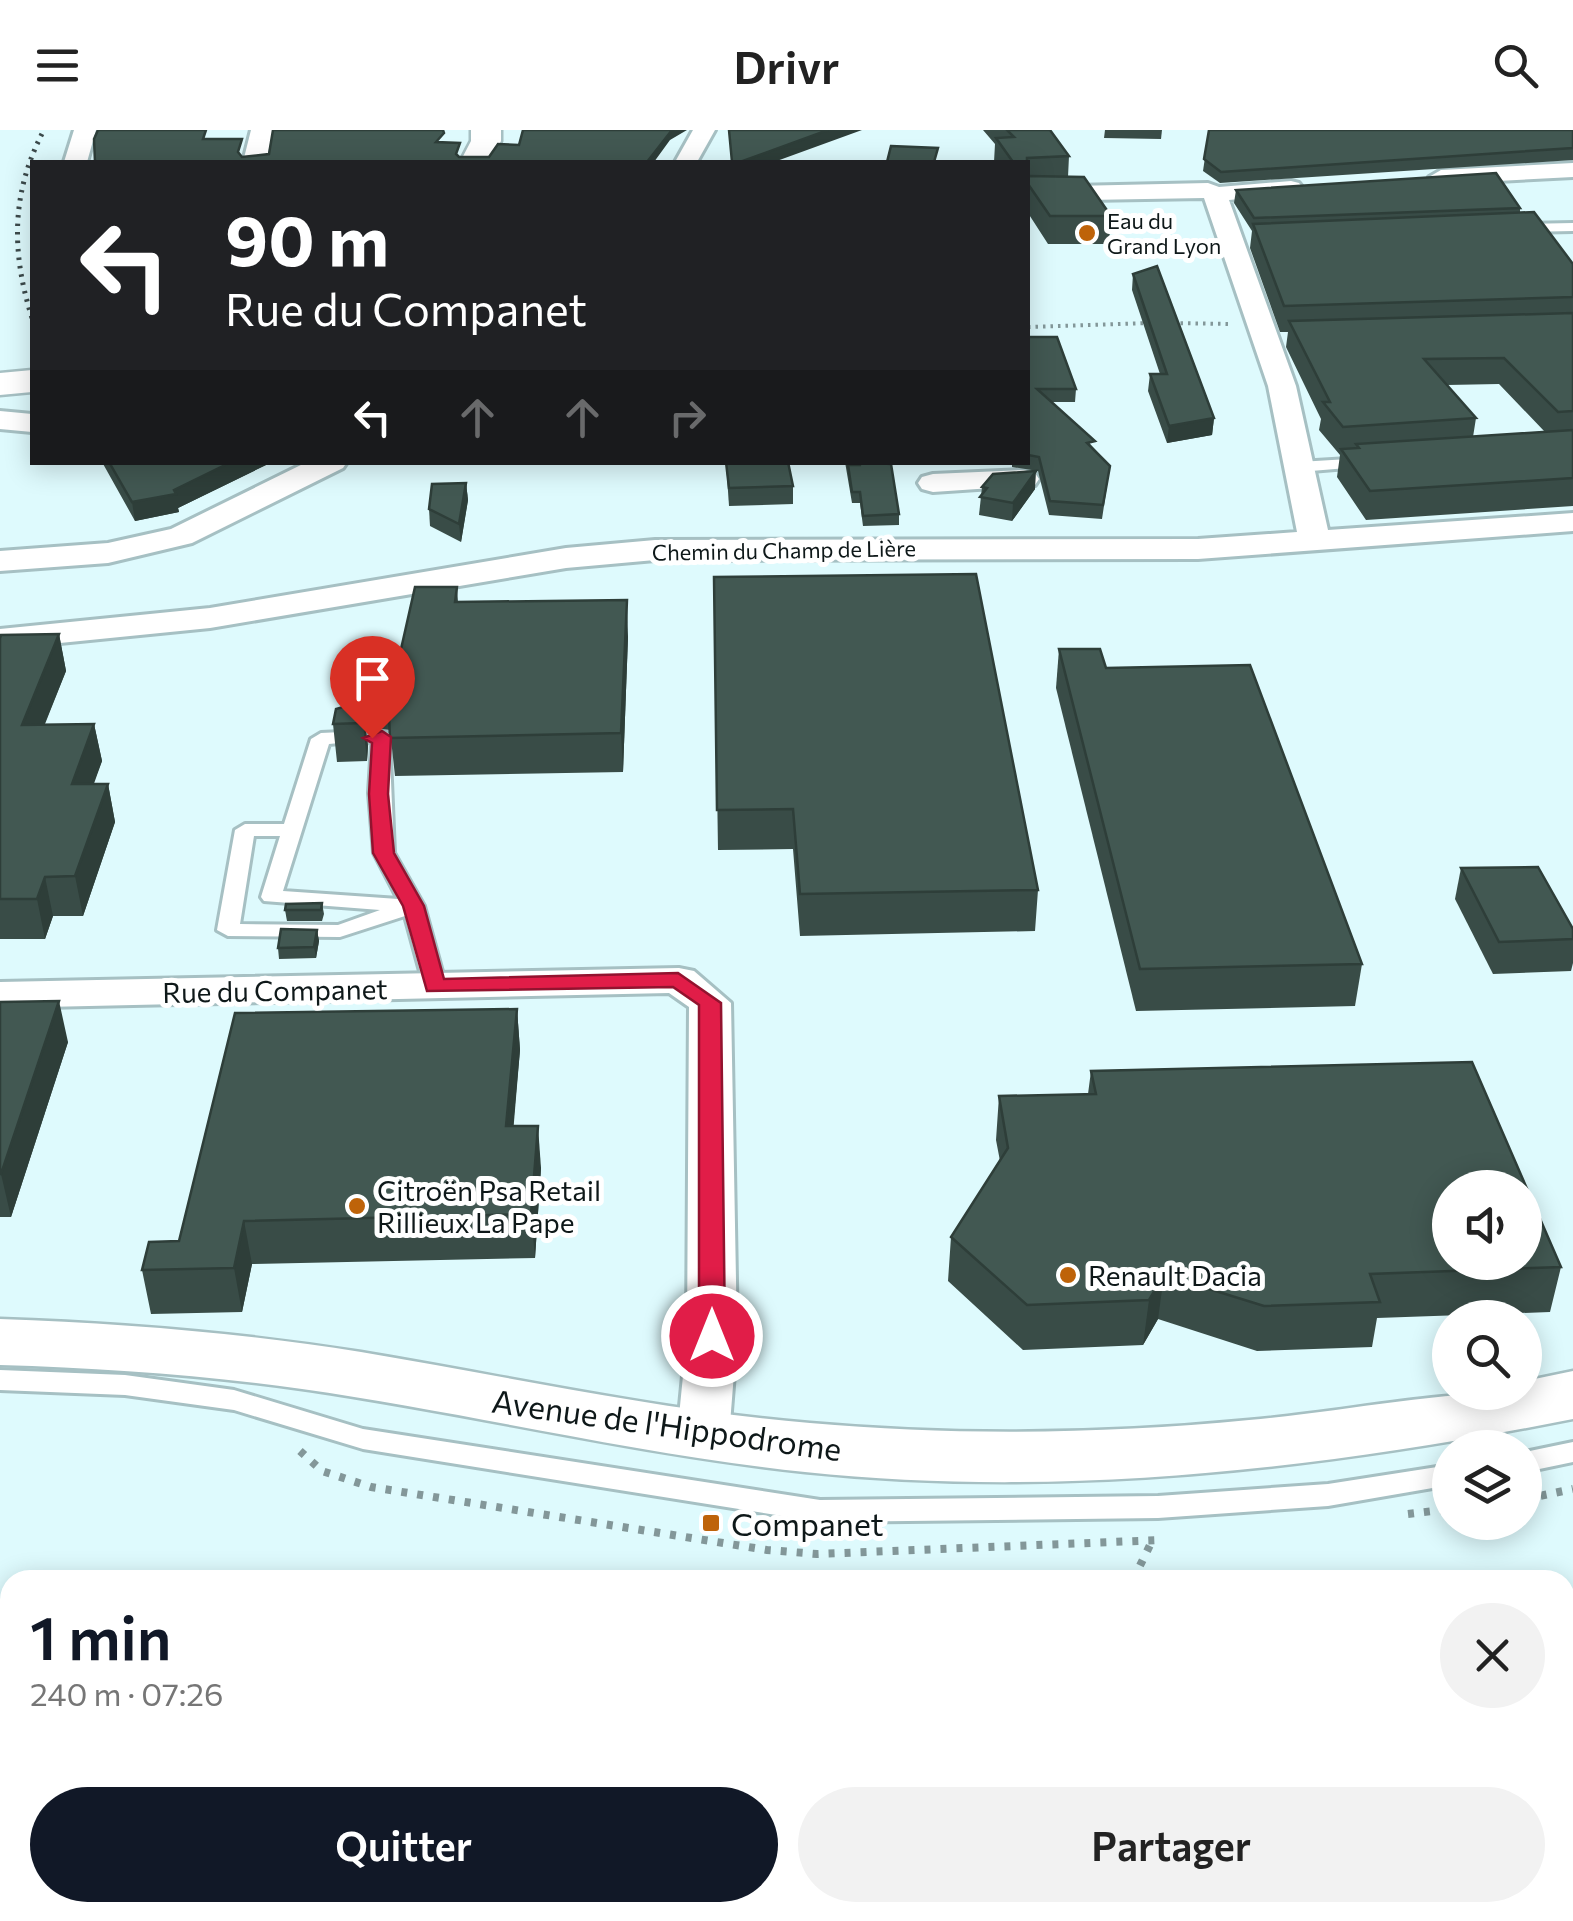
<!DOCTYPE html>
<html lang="fr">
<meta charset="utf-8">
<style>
body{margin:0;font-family:Commissioner,sans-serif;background:#f2f2f2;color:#222;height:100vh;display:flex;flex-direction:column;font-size:38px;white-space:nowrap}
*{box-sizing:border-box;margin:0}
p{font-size:32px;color:#767676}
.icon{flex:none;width:55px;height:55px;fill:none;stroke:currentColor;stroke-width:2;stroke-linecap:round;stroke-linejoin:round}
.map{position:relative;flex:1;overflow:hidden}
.drawer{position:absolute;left:0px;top:1440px;width:1575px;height:352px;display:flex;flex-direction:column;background:#fff;border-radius:30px 30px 0 0;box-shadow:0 5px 25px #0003}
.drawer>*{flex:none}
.hud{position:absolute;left:30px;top:30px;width:1000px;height:305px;border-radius:0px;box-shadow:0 5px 25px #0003;background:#202124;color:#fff;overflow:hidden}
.controls{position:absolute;left:1432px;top:1040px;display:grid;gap:20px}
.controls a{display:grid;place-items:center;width:110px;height:110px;border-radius:50%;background:#fff;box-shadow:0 5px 25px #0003;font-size:50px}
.pin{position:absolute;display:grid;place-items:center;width:85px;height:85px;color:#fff;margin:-102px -42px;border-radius:50% 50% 50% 0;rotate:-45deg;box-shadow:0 0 10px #0007}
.pin .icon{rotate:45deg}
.me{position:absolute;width:110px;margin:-55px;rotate:0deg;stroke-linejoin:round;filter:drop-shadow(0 0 8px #0008)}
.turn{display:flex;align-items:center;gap:35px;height:210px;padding:0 30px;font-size:45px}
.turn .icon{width:130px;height:130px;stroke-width:2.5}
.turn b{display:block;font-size:70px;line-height:85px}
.lanes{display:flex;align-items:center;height:95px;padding:0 30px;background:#0003;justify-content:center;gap:50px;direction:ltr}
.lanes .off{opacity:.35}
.round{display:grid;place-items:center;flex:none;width:105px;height:105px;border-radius:52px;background:#f2f2f2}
.overview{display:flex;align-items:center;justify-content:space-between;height:170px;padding:0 30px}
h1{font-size:60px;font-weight:600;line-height:75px;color:#111827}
.cta{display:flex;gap:20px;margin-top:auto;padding:20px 30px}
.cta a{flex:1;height:115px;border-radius:60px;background:#111827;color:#fff;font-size:40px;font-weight:600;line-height:115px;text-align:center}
.cta a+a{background:#f2f2f2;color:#222}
header{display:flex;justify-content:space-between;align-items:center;height:130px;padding:0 30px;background:#fff;font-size:45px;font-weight:600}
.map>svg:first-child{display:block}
</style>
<header><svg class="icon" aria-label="menu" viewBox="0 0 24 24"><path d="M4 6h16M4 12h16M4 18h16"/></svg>Drivr<svg class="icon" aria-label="search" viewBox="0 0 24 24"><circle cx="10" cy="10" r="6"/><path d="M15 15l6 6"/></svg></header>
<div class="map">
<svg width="1573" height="1791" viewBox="0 0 1573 1791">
<rect width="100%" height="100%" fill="#defafd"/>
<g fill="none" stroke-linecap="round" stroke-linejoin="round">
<defs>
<g id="service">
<polygon points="1573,93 1573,101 1519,102 1512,98 1519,94"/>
<polygon points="1365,328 1373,333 1371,336 1299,342 1291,337 1299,332"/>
<path d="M342,602L352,608L349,612L329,614L283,761L398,769L374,723L369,663L372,614L362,608L372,602L389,603L394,723L424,776L446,856L443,861L435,863L424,856L405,786L340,807L228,806L217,800L235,700L245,694H284L311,609L321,603ZM254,706H280L261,767L264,771L380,780L338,795L240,794Z"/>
<polygon points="0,1240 125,1245 234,1260 363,1299 820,1370 1158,1366 1328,1354 1450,1335 1450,1355 1328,1376 1158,1388 820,1392 363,1319 234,1280 125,1265 0,1260"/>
<polygon points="1573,1312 1573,1332 1525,1342 1525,1322"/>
</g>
<g id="minor">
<polygon points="74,0 96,0 87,32 64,32"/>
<polygon points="251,0 273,0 266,32 243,32"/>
<polygon points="693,0 715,0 697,32 675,32"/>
<polygon points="1573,33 1573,47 1441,54 1429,47 1441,40"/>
<polygon points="1291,51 1299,53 1303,58 1299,63 1229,70 1296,256 1328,400 1573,383 1573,401 1198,429 655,430 566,438 210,498 0,519 0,499 210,478 566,418 655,410 1198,409 1297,402 1268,256 1204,68 1028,71 1028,57 1208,53 1219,57"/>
<polygon points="0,281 32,284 32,302 0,299"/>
<polygon points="307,332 347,332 343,338 192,413 108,433 0,441 0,421 108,413 171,399"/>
<polygon points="1024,340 1035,343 1039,349 1035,355 933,362 922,359 918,353 922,347 933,344"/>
<polygon points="679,838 694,841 731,873 737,1206 729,1306 721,1319 703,1325 685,1319 677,1306 687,1206 689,877 669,863 0,878 0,852"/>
</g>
<g id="secondary">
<polygon points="471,0 501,0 501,11 490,32 460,32 471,11"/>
<polygon points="32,240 32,262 0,265 0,243"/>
<path d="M0,1189C121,1193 241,1203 361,1222C511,1247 658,1280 810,1293C956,1306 1104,1304 1249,1290C1342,1282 1432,1262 1525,1262V1251L1573,1241V1289C1321,1339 1062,1369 805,1342C635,1324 470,1283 302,1259C202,1245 101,1238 0,1235Z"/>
</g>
</defs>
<use href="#service" stroke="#a6c0c3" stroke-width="6"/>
<use href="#minor" stroke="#a6c0c3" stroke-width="6"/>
<use href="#secondary" stroke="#a6c0c3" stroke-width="5"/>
<g stroke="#839799" stroke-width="4" stroke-dasharray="2.5 5" stroke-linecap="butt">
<polyline points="1173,193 1230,194"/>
<polyline points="1028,197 1150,193"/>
</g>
<g stroke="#839799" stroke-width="8" stroke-dasharray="6 10" stroke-linecap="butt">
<polyline points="300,1321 322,1341 371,1357 767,1420 817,1424 1162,1410"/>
<polyline points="1525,1369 1573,1359"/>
<polyline points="1408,1384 1450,1379"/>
<polyline points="1133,1450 1152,1411"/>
<polyline points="802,1791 815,1782"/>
</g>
<use href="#service" fill="#fff" fill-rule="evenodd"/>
<use href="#minor" fill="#fff" fill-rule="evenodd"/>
<use href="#secondary" fill="#fff" fill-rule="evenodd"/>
<path stroke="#3c4a4b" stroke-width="5" stroke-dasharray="2.5 6" stroke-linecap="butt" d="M32,188C11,122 11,62 44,0"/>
</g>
<g fill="#394c47" fill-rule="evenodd">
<polygon points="983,0 1050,0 1069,26 1068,47 1111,86 1109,114 1048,114 1028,83 1028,32 994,32 995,14"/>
<polygon points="1105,0 1162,0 1161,9 1104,8"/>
<polygon points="1209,0 1573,0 1573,30 1220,53 1203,41"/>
<path d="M1236,60L1520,78V82L1573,134V376L1366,390L1337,347L1340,325L1319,300L1321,289L1286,217L1288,202H1280L1250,118L1252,101L1234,73ZM1499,254L1545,302L1473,307L1476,288L1447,255Z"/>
<polygon points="1133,144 1214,288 1212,305 1167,313 1148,261 1150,244 1160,244 1132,160"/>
<polygon points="1028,207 1076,259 1075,272 1052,272 1110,336 1102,389 1049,385 1038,341 1012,337 1012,334 982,335 982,332 1028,332"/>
<polygon points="102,332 265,332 266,335 178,378 179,382 135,391"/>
<polygon points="726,332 793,356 793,374 729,376"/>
<polygon points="845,332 880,332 899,384 899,395 863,396 860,373 852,373"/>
<polygon points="466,353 468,370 461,412 430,396 429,379"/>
<polygon points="982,357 1035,359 1012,391 979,385"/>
<polygon points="714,447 1038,760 1035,801 800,806 793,719 718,720"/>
<polygon points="457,457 458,472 628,507 623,642 395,646 390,600 372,598 366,602 368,616 367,631 337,632 333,594 342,578 340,561 397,537"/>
<polygon points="59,504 66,541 45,594 94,594 102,631 93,654 108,654 115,692 83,786 53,786 45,809 0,809 0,508"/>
<polygon points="1059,519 1362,834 1355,876 1136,881 1056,558"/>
<polygon points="1461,738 1573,799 1573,833 1571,841 1493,844 1455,769"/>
<polygon points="322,773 324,784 322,791 287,791 285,780"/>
<polygon points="317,800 319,811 316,828 279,829 278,818"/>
<polygon points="0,872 68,912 11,1087 0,1087"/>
<polygon points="517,879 520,920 513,996 541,1038 535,1128 252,1134 242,1182 151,1184 142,1140 179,1111"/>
<polygon points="1091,941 1561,1137 1550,1182 1377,1188 1372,1217 1257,1221 1158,1189 1143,1215 1023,1220 948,1151 951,1107 1000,1031 996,1010 999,966 1088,964"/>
</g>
<g fill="#2e3e39">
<polygon points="672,0 687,0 670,10 654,32 647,32"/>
<polygon points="828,0 862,0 774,32 740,32"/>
<polygon points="1214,288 1212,305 1167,313 1169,296"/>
<polygon points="231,332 265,332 266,335 178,378 179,382 135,391 132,372 174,360"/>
<polygon points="1036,341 1035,359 1012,391 1013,373"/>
<polygon points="466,353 468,370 461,412 459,394"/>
<polygon points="627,470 628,507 623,642 621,603"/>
<polygon points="59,504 66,541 29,632 22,595"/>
<polygon points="368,561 372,598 366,602 368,616 367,631 363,593 354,569"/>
<polygon points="94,594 102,631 80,693 72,654"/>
<polygon points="108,654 115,692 83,786 75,746"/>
<polygon points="45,747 53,786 45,809 37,769"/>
<polygon points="317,800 319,811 316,828 314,817"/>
<polygon points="59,871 68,912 11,1087 1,1044"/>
<polygon points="517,879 520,920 510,1039 506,996"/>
<polygon points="538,996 541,1038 535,1128 531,1084"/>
<polygon points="244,1091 252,1134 242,1182 234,1138"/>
<polygon points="1164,1145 1158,1189 1143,1215 1149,1170"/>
<polygon points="399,1782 411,1782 409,1791 397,1791"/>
</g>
<g fill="#425852" stroke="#2e3e39" stroke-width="2.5" fill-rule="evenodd">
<polygon points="98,0 206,0 203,9 242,9 238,22 242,27 269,24 273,0 443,0 444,3 436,12 460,13 456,24 459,27 489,27 498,14 519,15 523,0 672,0 647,32 95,32 94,9"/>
<polygon points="729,0 828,0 740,32 732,32"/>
<polygon points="1007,0 1050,0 1069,26 1027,28 1027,32 1013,32 996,8 1014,7"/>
<polygon points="1209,0 1573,0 1573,18 1221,42 1204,29"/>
<polygon points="891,16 938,18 934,32 887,32"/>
<polygon points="1496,43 1520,78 1254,88 1236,60"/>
<polygon points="1028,46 1084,47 1111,86 1050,86 1028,54"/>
<polygon points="1534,82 1573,134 1573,167 1284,176 1253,94"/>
<polygon points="1157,136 1214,288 1169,296 1150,244 1167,244 1133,144"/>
<polygon points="1573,183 1573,281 1558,282 1504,228 1424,229 1476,288 1343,297 1323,272 1330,272 1289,191"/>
<polygon points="1028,207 1057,207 1076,259 1037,259 1095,311 1087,313 1110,336 1103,375 1050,371 1039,327 1028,325"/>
<polygon points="1573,300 1573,348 1370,361 1341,319 1359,318 1356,314"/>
<polygon points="109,332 231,332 174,360 176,364 132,372"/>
<polygon points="726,332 788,332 793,356 729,358"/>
<polygon points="854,332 891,334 899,384 863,386 860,362 852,362 848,335 861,335"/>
<polygon points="1036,341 1013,373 980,367 987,358 982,357 993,344"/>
<polygon points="466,353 459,394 429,379 432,354"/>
<polygon points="976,444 1038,760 800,764 793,679 717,680 714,447"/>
<polygon points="415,457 457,457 455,472 627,470 621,603 390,608 388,563 368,561 354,569 364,578 363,593 333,594 336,579 347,576 351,570 340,561 345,538 397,537"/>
<polygon points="59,504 22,595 94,594 72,654 108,654 75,746 45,747 37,769 0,769 0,508 1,505"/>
<polygon points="1059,519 1100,519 1106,538 1250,535 1362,834 1140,839"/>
<polygon points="1538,737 1573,799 1573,809 1499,812 1461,738"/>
<polygon points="322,773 321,780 285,780 286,774"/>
<polygon points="281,799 317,800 314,817 278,818"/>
<polygon points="59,871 1,1044 0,1044 0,872"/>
<polygon points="517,879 506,996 538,996 531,1084 244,1091 234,1138 142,1140 149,1112 179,1111 235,883"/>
<path d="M1472,932L1561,1137L1370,1144L1380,1172L1264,1176L1164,1145L1149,1170L1027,1175L951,1107L1008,1018L999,966L1096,964L1091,941ZM1450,1058H1525V1132H1450Z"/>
<polygon points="264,1782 399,1782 397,1791 262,1791"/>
</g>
<polygon fill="#e11d48" stroke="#92132f" stroke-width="2.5" points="382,601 391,607 388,664 394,723 424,776 444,849 678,843 721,873 725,1206 721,1213 702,1213 699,1206 699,875 673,857 427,861 403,776 373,723 369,664 372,613 363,608"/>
<g fill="#be6309" stroke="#fff" stroke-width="4">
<circle cx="1087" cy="103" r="10"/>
<circle cx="357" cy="1076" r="10"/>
<circle cx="1068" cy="1145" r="10"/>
<rect x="701" y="1383" width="20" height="20" rx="5"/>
</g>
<g text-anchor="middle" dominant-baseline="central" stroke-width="10" stroke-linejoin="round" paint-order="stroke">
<g font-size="22" fill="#0e1819" stroke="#fff" text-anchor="start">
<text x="1107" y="90">Eau du<tspan x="1107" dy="25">Grand Lyon</tspan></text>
</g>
<g font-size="22" fill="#0e1819" stroke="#fff">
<text transform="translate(784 420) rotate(-1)">Chemin du Champ de Lière</text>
</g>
<g font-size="28" fill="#0e1819" stroke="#fff">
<text transform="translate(275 860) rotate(-1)">Rue du Companet</text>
</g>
<g font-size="28" fill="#0e1819" stroke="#fff" text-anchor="start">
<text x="377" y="1060">Citroën Psa Retail<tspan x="377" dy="32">Rillieux La Pape</tspan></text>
<text x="1088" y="1145">Renault Dacia</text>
</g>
<g font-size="32" fill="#0e1819" stroke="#fff">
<text transform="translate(667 1294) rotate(8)">Avenue de l'Hippodrome</text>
</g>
<g font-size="32" fill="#0e1819" stroke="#fff" text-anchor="start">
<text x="731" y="1393">Companet</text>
</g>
</g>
</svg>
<div class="controls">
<a><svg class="icon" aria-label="sound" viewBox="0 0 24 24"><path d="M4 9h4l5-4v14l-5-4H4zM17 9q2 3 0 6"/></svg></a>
<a><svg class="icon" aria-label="search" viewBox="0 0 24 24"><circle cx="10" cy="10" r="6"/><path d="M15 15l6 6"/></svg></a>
<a><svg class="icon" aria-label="layers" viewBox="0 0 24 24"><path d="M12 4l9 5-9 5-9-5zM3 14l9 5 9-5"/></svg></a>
</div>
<div class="pin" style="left:372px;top:608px;background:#d93025"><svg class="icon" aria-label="arrive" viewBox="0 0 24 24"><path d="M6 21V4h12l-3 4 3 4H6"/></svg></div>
<svg class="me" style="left:712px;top:1206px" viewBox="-20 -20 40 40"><circle r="17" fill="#e11d48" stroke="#fff" stroke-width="3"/><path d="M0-11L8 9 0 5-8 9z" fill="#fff"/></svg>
<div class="hud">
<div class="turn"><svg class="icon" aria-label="left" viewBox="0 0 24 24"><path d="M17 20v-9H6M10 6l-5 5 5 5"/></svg><div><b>90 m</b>Rue du Companet</div></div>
<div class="lanes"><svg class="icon" aria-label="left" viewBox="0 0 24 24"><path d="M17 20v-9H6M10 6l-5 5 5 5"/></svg><svg class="icon off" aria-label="ahead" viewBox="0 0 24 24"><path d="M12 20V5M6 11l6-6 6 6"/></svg><svg class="icon off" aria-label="ahead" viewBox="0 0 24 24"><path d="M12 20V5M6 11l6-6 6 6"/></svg><svg class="icon off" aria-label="right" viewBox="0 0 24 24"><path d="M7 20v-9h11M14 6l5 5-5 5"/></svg></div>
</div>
<section class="drawer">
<div class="overview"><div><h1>1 min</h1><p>240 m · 07:26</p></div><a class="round"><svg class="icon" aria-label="close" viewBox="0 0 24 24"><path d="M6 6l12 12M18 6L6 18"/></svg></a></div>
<div class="cta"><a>Quitter</a><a>Partager</a></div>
</section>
</div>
